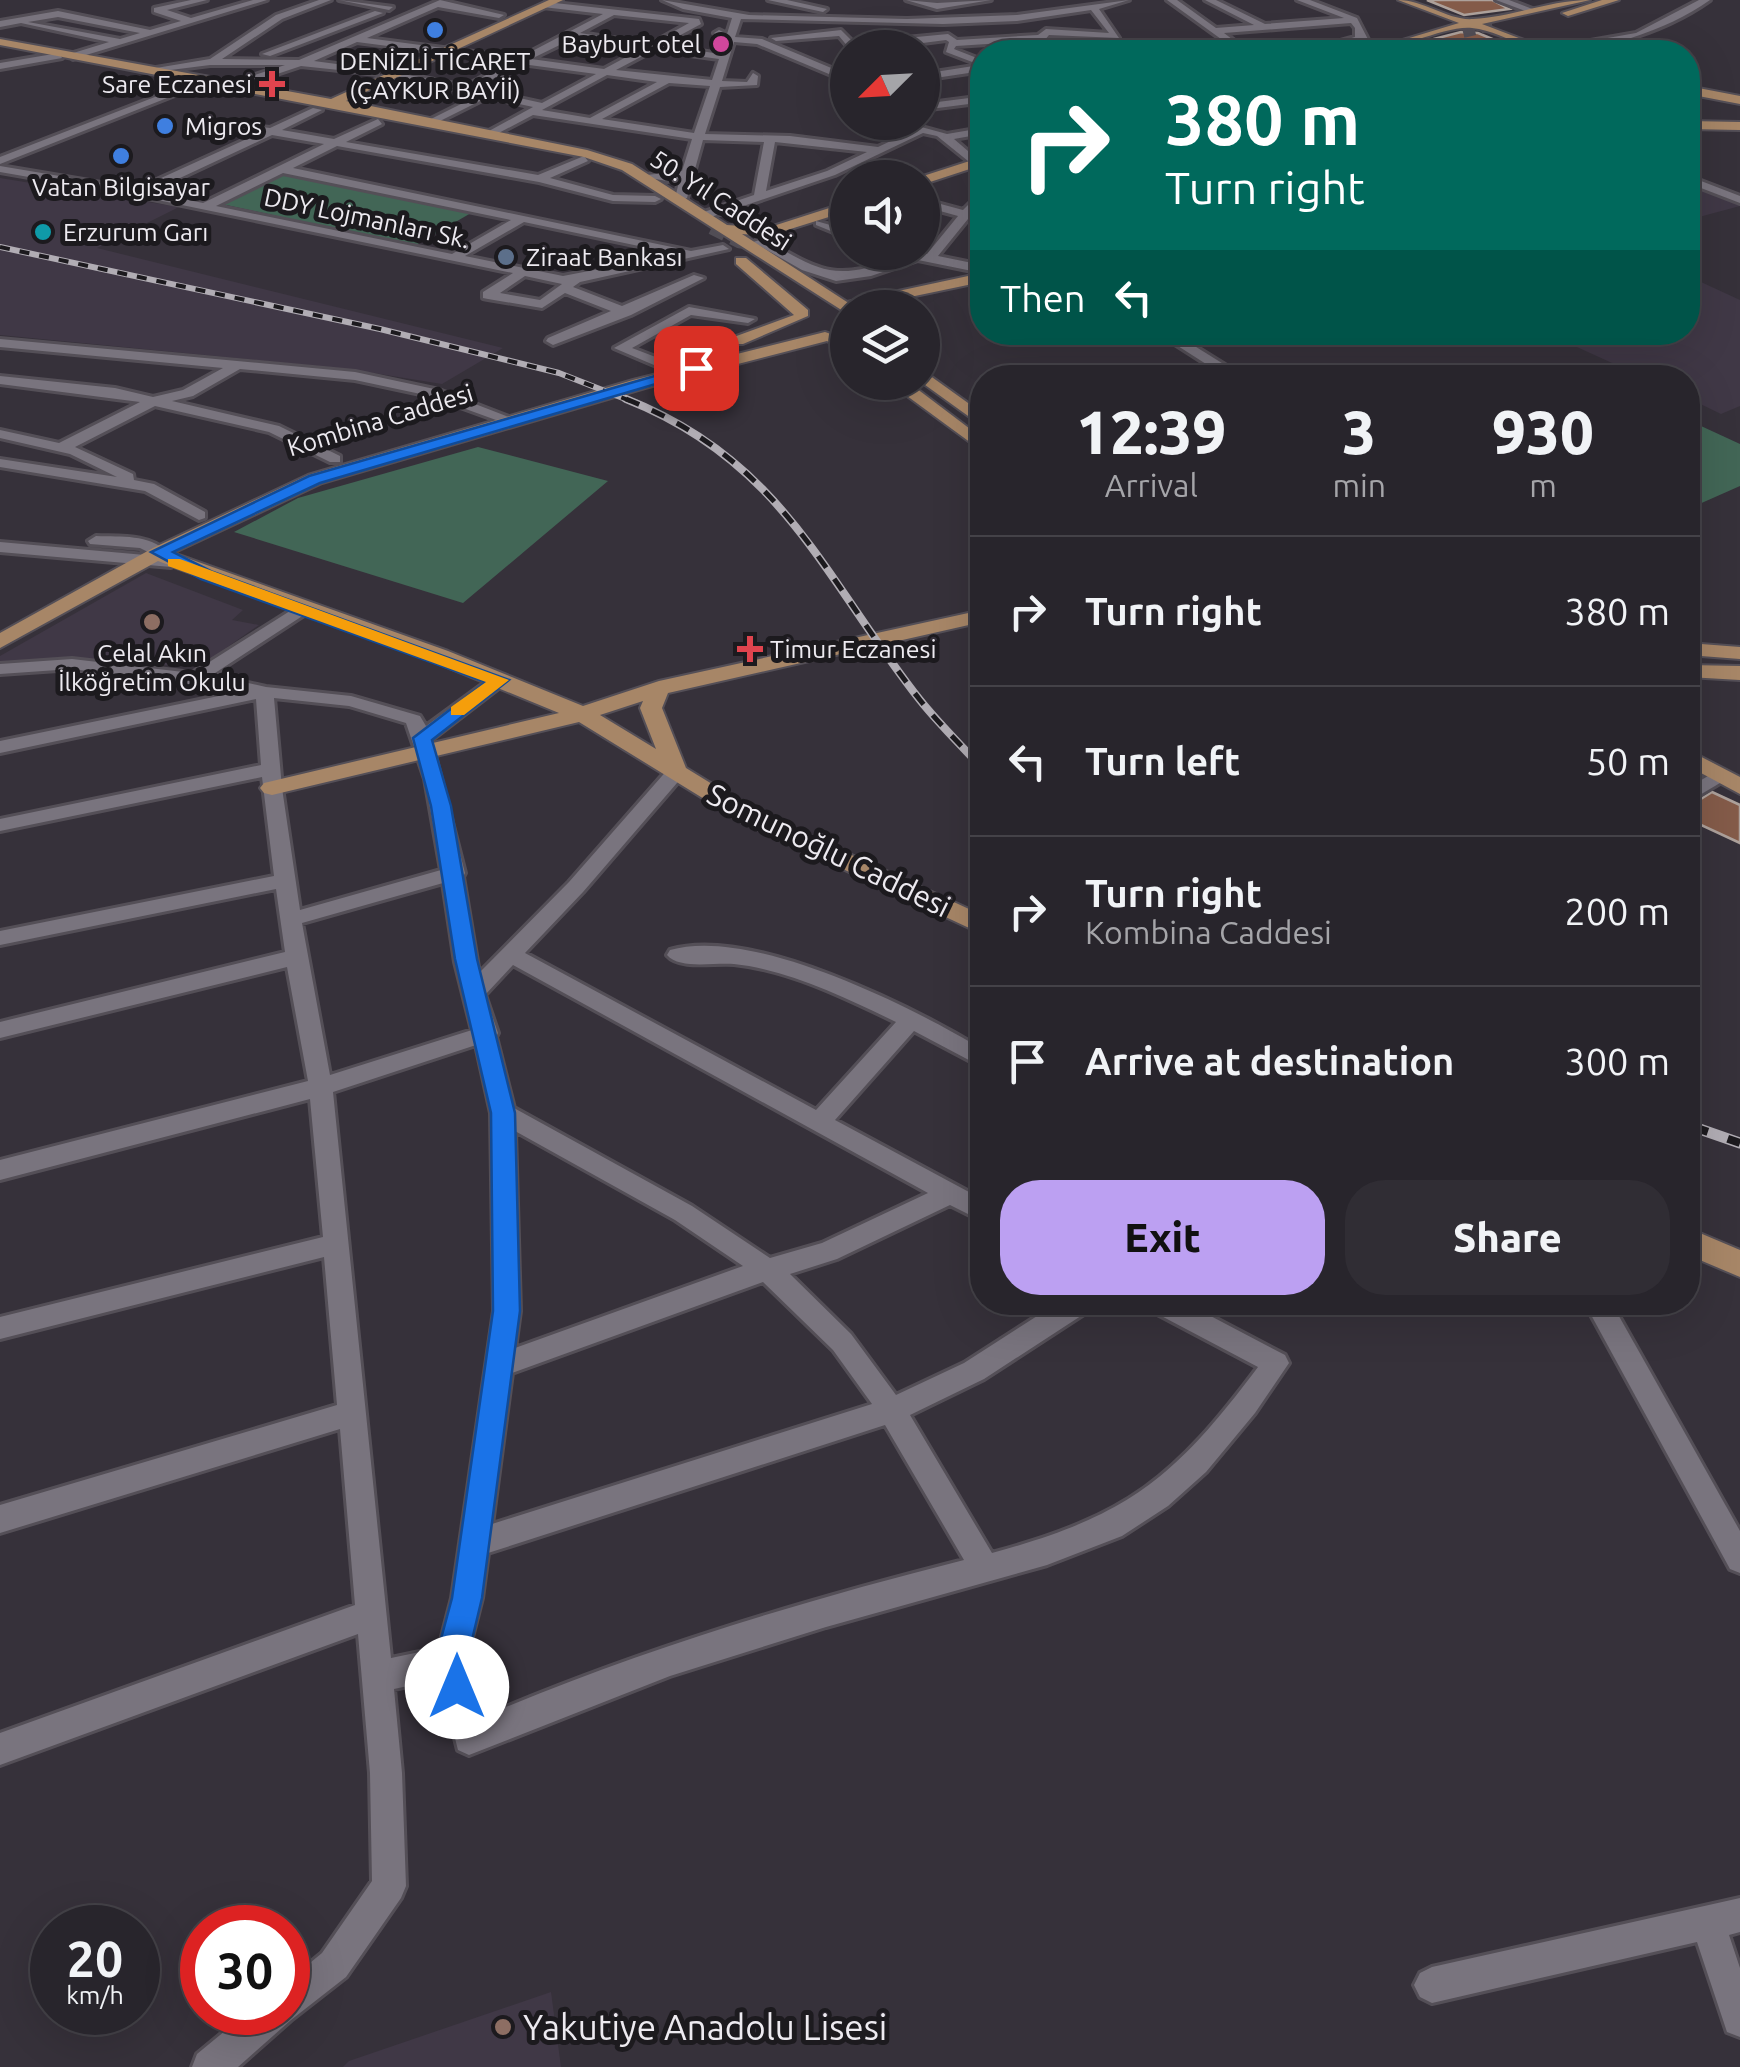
<!DOCTYPE html>
<meta charset="utf-8">
<style>
body{margin:0;font-family:Ubuntu,sans-serif;background:#302d34;color:#f1f3f6;height:100vh;display:flex;flex-direction:column;font-size:38px;white-space:nowrap}
*{box-sizing:border-box;margin:0}
p{font-size:32px;color:#a5a5a9}
.icon{flex:none;width:55px;height:55px;fill:none;stroke:currentColor;stroke-width:2;stroke-linecap:round;stroke-linejoin:round}
.map{position:relative;flex:1;overflow:hidden}
.details{position:absolute;left:970px;top:365px;width:730px;height:950px;display:flex;flex-direction:column;background:#28252c;border-radius:40px;box-shadow:0 10px 40px #0002,0 0 0 2px #444248}
.details>*{flex:none}
.top-card{position:absolute;left:970px;top:40px;width:730px;height:305px;border-radius:40px;box-shadow:0 10px 40px #0002,0 0 0 2px #444248;background:#00695c;color:#fff;overflow:hidden}
.needle{width:65px;rotate:246deg}
.controls{position:absolute;left:830px;top:30px;display:grid;gap:20px}
.controls a{display:grid;place-items:center;width:110px;height:110px;border-radius:50%;background:#28252c;box-shadow:0 10px 40px #0002,0 0 0 2px #444248;font-size:50px}
.speed{position:absolute;left:30px;top:1905px;display:flex;gap:20px;font-size:50px;font-weight:700;text-align:center}
.speed>*{display:grid;place-content:center;width:130px;height:130px;border-radius:50%;background:#28252c;box-shadow:0 10px 40px #0002,0 0 0 2px #444248;line-height:1}
.speed small{font-size:25px;font-weight:400}
.speed .limit{border:15px solid #d22;background:#fff;color:#111}
.pin{position:absolute;display:grid;place-items:center;width:85px;height:85px;color:#fff;margin:-42px;border-radius:20px;box-shadow:0 5px 15px #0006}
.me{position:absolute;width:110px;margin:-55px;rotate:0deg;stroke-linejoin:round;filter:drop-shadow(0 0 8px #0008)}
.turn{display:flex;align-items:center;gap:35px;height:210px;padding:0 30px;font-size:45px}
.turn .icon{width:130px;height:130px;stroke-width:2.5}
.turn b{display:block;font-size:70px;line-height:85px}
.then{display:flex;align-items:center;height:95px;padding:0 30px;background:#0003;gap:20px;font-size:38px}
.eta{display:flex;justify-content:space-evenly;align-items:center;height:170px;text-align:center}
.eta b{font-size:60px;font-weight:800;line-height:70px}
.primary-button{display:flex;gap:20px;margin-top:auto;padding:20px 30px}
.primary-button a{flex:1;height:115px;border-radius:40px;background:#bca0f2;color:#111;font-size:40px;font-weight:800;line-height:115px;text-align:center}
.primary-button a+a{background:#302d34;color:#f1f3f6}
ul{padding:0;list-style:none}
li{display:flex;align-items:center;gap:30px;height:150px;padding:0 30px;border-top:2px solid #444248}
li div{flex:1}
li b{display:block;font-size:38px}
li em{font-style:normal}
.map>svg:first-child{display:block}
</style>
<div class="map">
<svg width="1740" height="2067" viewBox="0 0 1740 2067">
<rect width="100%" height="100%" fill="#36313a"/>
<g fill="#403846">
<polygon points="0,178 179,207 97,248 503,348 442,384 348,369 0,335"/>
<polygon points="1688,183 1740,204 1740,206 1688,220"/>
<polygon points="1688,276 1740,300 1740,406 1721,414 1688,398 1688,378 1643,377 1546,333 1688,332"/>
<polygon points="146,573 243,610 232,620 259,625 199,667 76,660 0,665 0,656"/>
<polygon points="551,1992 561,2067 343,2067 349,2061"/>
</g>
<g fill="#426656">
<polygon points="279,173 471,213 414,246 217,203"/>
<polygon points="1688,420 1740,444 1740,486 1688,509"/>
<polygon points="478,447 608,481 463,603 234,532 298,498"/>
</g>
<g fill="#845b49" stroke="#ada19b" stroke-width="2.5">
<polygon points="1427,0 1492,0 1509,9 1464,15"/>
<polygon points="1461,32 1478,33 1524,52 1456,52 1426,41"/>
<polygon points="1712,792 1740,805 1740,843 1688,819 1688,807"/>
</g>
<g fill="none" stroke-linecap="round" stroke-linejoin="round">
<polyline stroke="#514d55" stroke-width="12" stroke-dasharray="12 6" stroke-linecap="butt" points="1463,32 1496,24"/>
<polyline stroke="#514d55" stroke-width="15" stroke-dasharray="15 8" stroke-linecap="butt" points="712,227 740,241 765,237"/>
<defs>
<g id="minor">
<path d="M191,0H207L167,10L191,18L253,0H267L73,59L70,54L109,42L21,23L0,27V21L58,11L150,30L181,21L154,12V8ZM58,17L140,33L120,39L28,22Z"/>
<path d="M319,0H331L282,19L222,59L299,60L440,0L504,15L499,18L438,7L367,38L519,58L603,14L543,7L546,2L699,19L701,24L662,45L720,54L725,41L714,33L719,30L727,34L732,18L683,9L662,0L749,15L907,19L1017,15L1129,0L1099,9L1119,38L1049,35L1035,52H1025L1034,41L956,46L954,49L982,60V71L922,80V74L980,65L946,52L949,42L946,40L884,48L885,40L948,34L957,40L1038,35L1046,29L1109,33L1091,10L1017,21L943,24L741,19L735,37L762,39L848,75V82L757,44L734,42L722,81L747,82L753,73L758,76L757,85L720,87L705,134L790,136L878,147L912,131L881,122H903L947,134L982,128V134L954,139L982,163L973,165L937,136L923,133L835,175L705,219L701,217V213L754,195L764,142L703,140L687,198L681,201L675,198L680,178L667,181L638,176L682,171L692,139L533,115L493,136L489,131L533,107L488,97L436,123L427,121L487,91L542,103L596,74L522,64L467,92L387,75L392,72L466,86L510,62L357,42L314,61L374,69L377,74L301,66L238,87L234,82L285,65H210L155,72L150,69L210,59L276,15ZM614,15L689,23L651,44L580,33ZM574,38L643,48L604,69L531,59ZM654,50L719,59L712,80L616,70ZM607,75L657,82L590,118L542,110ZM669,83L710,86L694,133L602,119ZM775,142L867,152L827,171L766,191Z"/>
<polygon points="339,0 393,7 389,10"/>
<polygon points="768,0 787,0 827,9 823,12"/>
<polygon points="906,0 937,3 991,0 937,9"/>
<polygon points="1167,0 1177,0 1216,28 1254,25 1205,0 1216,0 1265,24 1344,18 1297,0 1310,0 1357,18 1374,51 1365,52 1358,41 1315,52 1301,52 1355,37 1355,28 1351,23 1224,33 1249,52 1239,52"/>
<polygon points="1496,0 1509,0 1535,10 1528,12"/>
<path d="M1699,0H1710C1662,34 1588,56 1528,52L1636,33Z"/>
<polygon points="375,11 383,13 270,56 262,54"/>
<polygon points="841,30 859,48 849,48 839,36 776,41 771,38"/>
<polygon points="59,53 62,58 0,69 0,63"/>
<polygon points="191,83 200,85 0,164 0,157"/>
<polygon points="969,98 982,102 982,108 969,104 922,110 922,104"/>
<path d="M313,108L322,110L282,130L334,139L378,119L382,124L346,142L538,175L584,156L588,161L550,178L613,195L655,196L661,199L655,202L613,201L539,182L337,146L293,168L691,251L723,245L729,249L580,282L573,287L622,306L694,275L704,278L631,315L553,345L546,341L548,338L611,311L565,293L542,308L488,299L483,298V292L513,273L138,196L0,172V166L137,189L260,133L242,129V125L270,128ZM272,135L324,144L203,203L150,192ZM283,173L511,220L452,254L216,206ZM524,222L677,254L563,276L465,256ZM525,276L562,284L540,300L500,293Z"/>
<polygon points="1688,176 1740,196 1740,203 1688,183"/>
<path d="M982,191V201L973,213L982,216V222L968,219L938,256L982,265V273L918,260L871,276L836,281L802,270L753,242L763,239C826,274 833,281 903,257L897,252L927,254L958,216L922,206V199L963,210Z"/>
<polygon points="816,221 848,230 848,238 816,225"/>
<polygon points="689,307 755,319 748,323 691,315 632,348 666,361 668,364 661,368 614,348"/>
<polygon points="1156,332 1172,332 1246,378 1228,378"/>
<polygon points="0,339 355,372 439,390 519,421 507,424 430,396 355,380 240,369 193,396 172,401 279,426 340,456 340,462 330,462 269,432 155,406 75,447 133,474 134,480 154,484 205,512 205,518 199,520 145,491 0,467 0,459 117,477 70,454 0,438 0,430 59,443 140,402 0,384 0,376 115,388 153,397 183,390 223,368 0,347"/>
<path d="M96,536C122,537 148,534 168,552L162,556L179,562L171,567L0,552V542L156,556L140,548L90,544L88,541Z"/>
<path d="M301,604L309,609L307,613L212,675L266,687L351,696L420,716L426,726L494,676L500,675L509,680L431,740L465,873L463,877L479,973L569,882L669,768H683V776L583,892L525,953L816,1110L896,1022C846,998 790,970 734,964C715,962 680,970 667,955L670,950C752,926 912,1007 982,1049V1067L914,1031L835,1120L982,1199V1221L950,1205L837,1259L790,1274L851,1334L896,1395L964,1363L1059,1302H1094L1090,1310L984,1379L910,1415L992,1553C1128,1516 1174,1479 1258,1367L1150,1310L1146,1302H1184L1285,1355L1289,1363L1255,1413L1206,1472L1168,1506L1122,1536L1047,1565L826,1627L670,1676L469,1755L458,1750L440,1679L394,1689L402,1773L406,1886L401,1898L346,1977L291,2020L238,2067H192L197,2054L248,2012H288V1981L322,1953L372,1881L370,1773L358,1634L0,1765V1733L355,1605L340,1429L0,1533V1505L337,1405L324,1257L0,1339V1317L323,1237L310,1099L0,1180V1160L308,1081L287,967L0,1038V1022L285,952L276,889L0,945V931L274,876L262,777L0,831V819L261,765L256,699L0,753V741L243,691L72,669L0,674V664L72,659L192,673ZM274,698L349,706L406,723L425,779L441,870L300,910L282,788ZM443,883L455,962L472,1030L330,1075L302,923ZM513,965L928,1193L822,1243L770,1258L692,1206L514,1108L496,1037L498,1033L485,995ZM476,1045L491,1113L494,1311L452,1598L439,1648L391,1658L333,1092ZM515,1131L675,1220L743,1266L515,1348L520,1311ZM763,1282L833,1350L872,1404L492,1524L512,1373ZM885,1425L964,1560C799,1602 636,1651 480,1718L466,1661L482,1598L488,1553Z"/>
<polygon points="1718,770 1728,776 1725,780 1688,802 1688,788"/>
<polygon points="1584,1302 1611,1302 1740,1531 1740,1573 1730,1569"/>
<polygon points="1740,1898 1740,1932 1729,1935 1740,1968 1740,2037 1727,2032 1697,1942 1432,2003 1420,1997 1414,1985 1420,1973 1432,1967"/>
</g>
<g id="major">
<polygon points="549,0 563,0 346,101 587,150 632,164 727,225 767,228 848,202 848,211 768,236 742,234 847,302 982,273 982,282 843,311 622,170 584,157 0,45 0,39 331,99"/>
<path d="M1398,0C1424,0 1449,21 1473,19C1513,17 1550,0 1590,0L1482,24L1556,52C1526,52 1501,31 1472,28C1445,25 1396,52 1363,52L1459,23Z"/>
<polygon points="1602,0 1619,0 1568,16 1562,13"/>
<polygon points="1688,86 1740,96 1740,104 1688,94"/>
<polygon points="1688,121 1740,122 1740,130 1688,129"/>
<polygon points="982,157 982,165 927,183 917,178"/>
<polygon points="736,258 746,258 808,310 808,316 743,344 731,344 731,338 794,315 736,264"/>
<path d="M825,332L848,340V353L827,341L645,388L322,483L173,553L448,651L583,706L659,681L982,610V622L668,693L662,708L686,768L756,811L982,915V934L740,821L579,722L272,795L264,793L260,788L264,783L559,713L432,661L158,561L0,648V633L153,548L308,475L633,380ZM643,701L640,708L656,749L600,715Z"/>
<polygon points="922,370 982,413 982,426 921,382"/>
<polygon points="888,382 908,382 982,438 982,451"/>
<polygon points="1688,643 1740,647 1740,659 1688,655"/>
<polygon points="1688,665 1740,666 1740,680 1688,677"/>
<polygon points="1688,750 1740,777 1740,794 1688,766"/>
<polygon points="1688,1228 1740,1250 1740,1277 1688,1255"/>
</g>
</defs>
<use href="#minor" stroke="#544f57" stroke-width="6"/>
<use href="#major" stroke="#544f57" stroke-width="4"/>
<use href="#minor" fill="#79747e" fill-rule="evenodd"/>
<use href="#major" fill="#a78667" fill-rule="evenodd"/>
<defs>
<polyline id="rail-far2" points="0,247 380,329 559,373 633,402"/>
<path id="rail-far1" d="M626,399C783,461 824,578 920,700C939,724 962,746 982,768"/>
<polyline id="rail" points="1688,1125 1740,1143"/>
</defs>
<use href="#rail-far2" stroke="#b1adb4" stroke-width="6"/>
<use href="#rail-far1" stroke="#b1adb4" stroke-width="8"/>
<use href="#rail" stroke="#b1adb4" stroke-width="11"/>
<use href="#rail-far2" stroke="#1c1a1e" stroke-width="4" stroke-dasharray="10" stroke-linecap="butt"/>
<use href="#rail-far1" stroke="#1c1a1e" stroke-width="5" stroke-dasharray="14" stroke-linecap="butt"/>
<use href="#rail" stroke="#1c1a1e" stroke-width="8" stroke-dasharray="21" stroke-linecap="butt"/>
</g>
<polygon fill="#1a73e8" stroke="#114b97" stroke-width="2.5" points="696,364 700,371 320,483 173,552 213,572 509,680 432,740 451,806 477,959 515,1113 520,1311 482,1598 467,1661 473,1687 468,1698 457,1703 446,1698 435,1661 452,1598 493,1311 491,1113 455,959 431,806 413,738 486,682 201,579 151,552 309,476"/>
<polygon fill="#f59e0b" points="168,559 180,559 509,680 464,715 451,715 451,707 486,682 168,566"/>
<g fill="#3f7fe0" stroke="#1c1a1e" stroke-width="4">
<circle cx="435" cy="30" r="10"/>
<circle cx="165" cy="126" r="10"/>
<circle cx="121" cy="156" r="10"/>
</g>
<circle fill="#d1479c" stroke="#1c1a1e" stroke-width="4" cx="721" cy="44" r="10"/>
<g fill="#e0444e" stroke="#1c1a1e" stroke-width="4">
<path d="M267 69h10v10h10v10h-10v10h-10v-10h-10v-10h10z"/>
<path d="M745 634h10v10h10v10h-10v10h-10v-10h-10v-10h10z"/>
</g>
<circle fill="#0f9aa8" stroke="#1c1a1e" stroke-width="4" cx="43" cy="232" r="10"/>
<circle fill="#5c6f8a" stroke="#1c1a1e" stroke-width="4" cx="506" cy="257" r="10"/>
<g fill="#8d6e63" stroke="#1c1a1e" stroke-width="4">
<circle cx="152" cy="622" r="10"/>
<circle cx="503" cy="2027" r="10"/>
</g>
<g text-anchor="middle" dominant-baseline="central" stroke-width="10" stroke-linejoin="round" paint-order="stroke">
<g font-size="25" fill="#edeaf0" stroke="#1c1a1e" text-anchor="start">
<text x="701" y="44" text-anchor="end">Bayburt otel</text>
<text x="435" y="61" text-anchor="middle">DENİZLİ TİCARET<tspan x="435" dy="29">(ÇAYKUR BAYİİ)</tspan></text>
<text x="252" y="84" text-anchor="end">Sare Eczanesi</text>
<text x="185" y="126">Migros</text>
<text x="121" y="187" text-anchor="middle">Vatan Bilgisayar</text>
<text x="63" y="232">Erzurum Garı</text>
<text x="526" y="257">Ziraat Bankası</text>
<text x="770" y="649">Timur Eczanesi</text>
<text x="152" y="653" text-anchor="middle">Celal Akın<tspan x="152" dy="29">İlköğretim Okulu</tspan></text>
</g>
<g font-size="25" fill="#edeaf0" stroke="#1c1a1e">
<text transform="translate(721 200) rotate(33)">50. Yıl Caddesi</text>
<text transform="translate(367 218) rotate(12)">DDY Lojmanları Sk.</text>
<text transform="translate(380 420) rotate(-17)">Kombina Caddesi</text>
</g>
<g font-size="30" fill="#edeaf0" stroke="#1c1a1e">
<text transform="translate(829 850) rotate(26)">Somunoğlu Caddesi</text>
</g>
<g font-size="35" fill="#edeaf0" stroke="#1c1a1e" text-anchor="start">
<text x="523" y="2027">Yakutiye Anadolu Lisesi</text>
</g>
</g>
</svg>
<div class="controls">
<a><svg class="needle" viewBox="-14 -14 28 28"><path d="M0-13l5 13h-10z" fill="#e53935"/><path d="M0 13l5-13h-10z" fill="#a5a5a9"/></svg></a>
<a><svg class="icon" aria-label="sound" viewBox="0 0 24 24"><path d="M4 9h4l5-4v14l-5-4H4zM17 9q2 3 0 6"/></svg></a>
<a><svg class="icon" aria-label="layers" viewBox="0 0 24 24"><path d="M12 4l9 5-9 5-9-5zM3 14l9 5 9-5"/></svg></a>
</div>
<div class="speed"><div>20<small>km/h</small></div><div class="limit">30</div></div>
<div class="pin" style="left:696px;top:368px;background:#d93025"><svg class="icon" aria-label="arrive" viewBox="0 0 24 24"><path d="M6 21V4h12l-3 4 3 4H6"/></svg></div>
<svg class="me" style="left:457px;top:1687px" viewBox="-20 -20 40 40"><circle r="19" fill="#fff"/><path d="M0-13L10 11 0 6-10 11z" fill="#1a73e8"/></svg>
<div class="top-card">
<div class="turn"><svg class="icon" aria-label="right" viewBox="0 0 24 24"><path d="M7 20v-9h11M14 6l5 5-5 5"/></svg><div><b>380 m</b>Turn right</div></div>
<div class="then">Then<svg class="icon" aria-label="left" viewBox="0 0 24 24"><path d="M17 20v-9H6M10 6l-5 5 5 5"/></svg></div>
</div>
<section class="details">
<div class="eta">
<div><b>12:39</b><p>Arrival</p></div>
<div><b>3</b><p>min</p></div>
<div><b>930</b><p>m</p></div>
</div>
<ul>
<li><svg class="icon" aria-label="right" viewBox="0 0 24 24"><path d="M7 20v-9h11M14 6l5 5-5 5"/></svg><div><b>Turn right</b></div><em>380 m</em></li>
<li><svg class="icon" aria-label="left" viewBox="0 0 24 24"><path d="M17 20v-9H6M10 6l-5 5 5 5"/></svg><div><b>Turn left</b></div><em>50 m</em></li>
<li><svg class="icon" aria-label="right" viewBox="0 0 24 24"><path d="M7 20v-9h11M14 6l5 5-5 5"/></svg><div><b>Turn right</b><p>Kombina Caddesi</p></div><em>200 m</em></li>
<li><svg class="icon" aria-label="arrive" viewBox="0 0 24 24"><path d="M6 21V4h12l-3 4 3 4H6"/></svg><div><b>Arrive at destination</b></div><em>300 m</em></li>
</ul>
<div class="primary-button"><a>Exit</a><a>Share</a></div>
</section>
</div>
